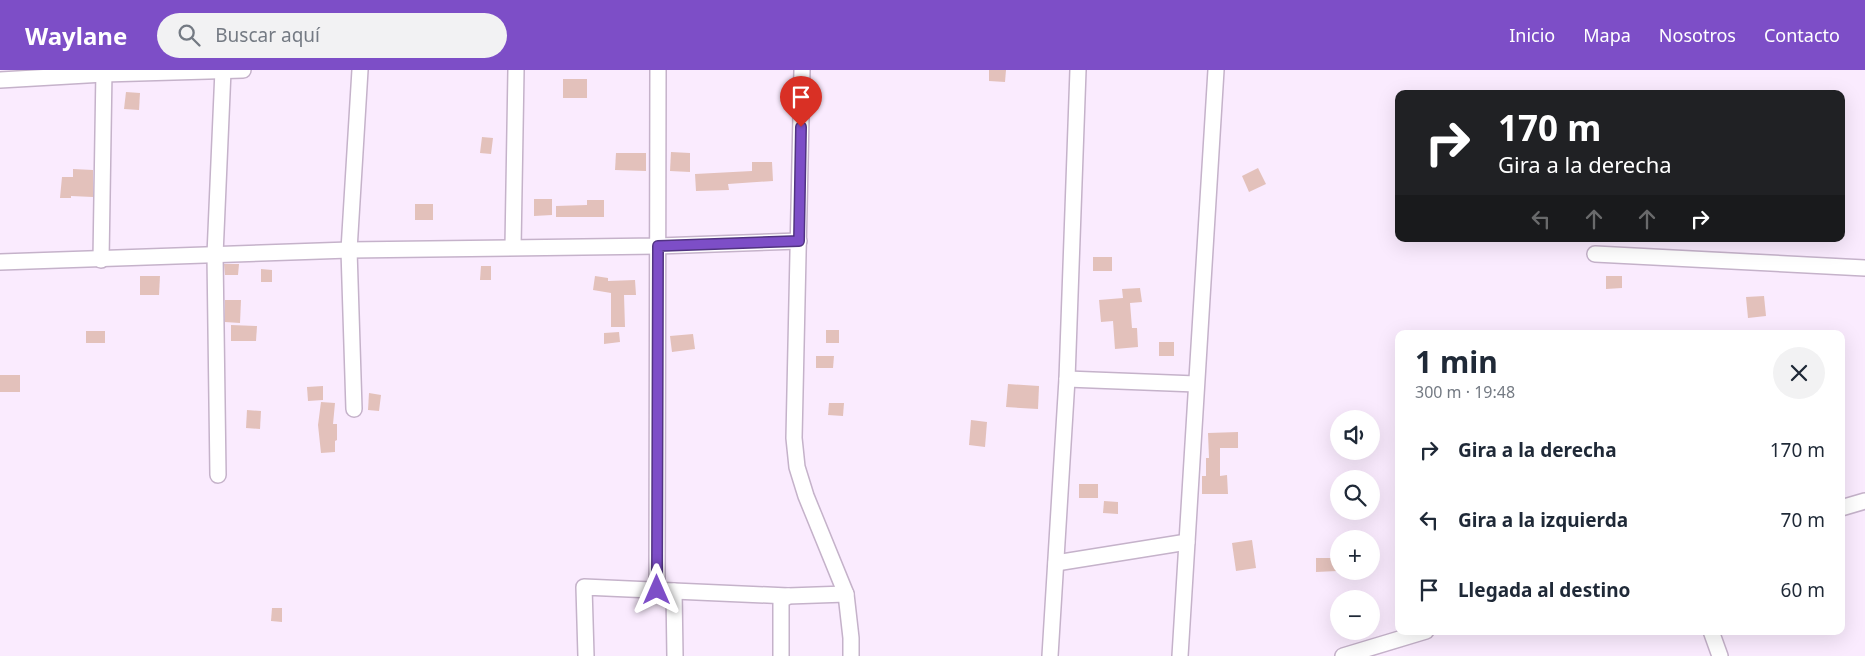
<!DOCTYPE html>
<html lang="es">
<meta charset="utf-8">
<style>
body{margin:0;font-family:"Noto Sans",sans-serif;background:#f2f2f3;color:#1f2937;height:100vh;display:flex;flex-direction:column;font-size:19px;white-space:nowrap}
*{box-sizing:border-box;margin:0}
p{font-size:16px;color:#747a83}
.icon{flex:none;width:28px;height:28px;fill:none;stroke:currentColor;stroke-width:2;stroke-linecap:round;stroke-linejoin:round}
.map{position:relative;flex:1;overflow:hidden}
.details{position:absolute;left:1395px;top:260px;width:450px;height:305px;display:flex;flex-direction:column;background:#fff;border-radius:10px;box-shadow:0 5px 20px #0002}
.details>*{flex:none}
.hud{position:absolute;left:1395px;top:20px;width:450px;height:152px;border-radius:10px;box-shadow:0 5px 20px #0002;background:#202124;color:#fff;overflow:hidden}
.buttons{position:absolute;left:1330px;top:340px;display:grid;gap:10px}
.buttons a{display:grid;place-items:center;width:50px;height:50px;border-radius:50%;background:#fff;box-shadow:0 5px 20px #0002;font-size:25px}
.pin{position:absolute;display:grid;place-items:center;width:42px;height:42px;color:#fff;margin:-51px -21px;border-radius:50% 50% 50% 0;rotate:-45deg;box-shadow:0 0 5px #0007}
.pin .icon{rotate:45deg}
.me{position:absolute;width:55px;margin:-28px;rotate:0deg;stroke-linejoin:round;filter:drop-shadow(0 0 4px #0008)}
.turn{display:flex;align-items:center;gap:18px;height:105px;padding:0 20px;font-size:22px}
.turn .icon{width:65px;height:65px;stroke-width:2.5}
.turn b{display:block;font-size:35px;line-height:42px}
.lanes{display:flex;align-items:center;height:48px;padding:0 20px;background:#0003;justify-content:center;gap:25px;direction:ltr}
.lanes .off{opacity:.35}
.round{display:grid;place-items:center;flex:none;width:52px;height:52px;border-radius:26px;background:#f2f2f3}
.overview{display:flex;align-items:center;justify-content:space-between;height:85px;padding:0 20px}
h1{font-size:30px;font-weight:700;line-height:38px}
ul{padding:0;list-style:none}
li{display:flex;align-items:center;gap:15px;height:70px;padding:0 20px}
li div{flex:1}
li b{display:block;font-size:19px}
li em{font-style:normal}
header{display:flex;align-items:center;gap:30px;box-sizing:border-box;height:70px;padding:0 25px;background:#7d4ec7;color:#fff}
header strong{font-size:24px}
nav{display:flex;gap:28px;margin-inline-start:auto;font-size:18px}
.search{width:350px;height:45px;background:#f2f2f3;display:flex;align-items:center;gap:12px;box-sizing:border-box;padding:0 18px;border-radius:28px;color:#747a83;font-size:19px}
.map>svg:first-child{display:block}
</style>
<header>
<strong>Waylane</strong>
<div class="search"><svg class="icon" aria-label="search" viewBox="0 0 24 24"><circle cx="10" cy="10" r="6"/><path d="M15 15l6 6"/></svg>Buscar aquí</div>
<nav><a>Inicio</a><a>Mapa</a><a>Nosotros</a><a>Contacto</a></nav>
</header>
<div class="map">
<svg width="1865" height="586" viewBox="0 0 1865 586">
<rect width="100%" height="100%" fill="#faebfe"/>
<g fill="#e3c1bb">
<polygon points="989,0 1006,0 1005,12 989,11"/>
<rect x="563" y="9" width="24" height="19"/>
<polygon points="126,22 140,23 139,40 124,39"/>
<polygon points="482,67 493,68 491,84 480,83"/>
<polygon points="671,82 690,83 690,102 670,101"/>
<polygon points="616,83 646,83 646,101 615,100"/>
<polygon points="752,92 772,92 773,111 728,114 729,120 696,121 695,104 752,101"/>
<polygon points="1258,98 1266,114 1249,122 1242,106"/>
<polygon points="73,99 93,100 93,127 71,126 71,128 60,128 62,107 73,107"/>
<polygon points="534,129 552,129 552,145 534,146"/>
<polygon points="587,130 604,130 604,147 556,147 556,136 587,135"/>
<rect x="415" y="134" width="18" height="16"/>
<rect x="1093" y="187" width="19" height="14"/>
<polygon points="224,194 239,194 238,205 225,205"/>
<polygon points="481,196 491,196 491,210 480,210"/>
<polygon points="261,199 272,200 272,212 261,212"/>
<polygon points="140,206 160,206 159,225 140,225"/>
<polygon points="595,206 608,208 608,211 635,210 636,225 624,225 625,257 611,257 611,223 593,220"/>
<polygon points="1606,206 1622,206 1622,218 1606,219"/>
<polygon points="1140,218 1142,232 1130,233 1132,258 1137,258 1138,277 1115,279 1113,251 1101,252 1099,230 1123,228 1122,219"/>
<polygon points="1764,226 1766,246 1748,248 1746,227"/>
<polygon points="225,230 241,230 240,253 225,252"/>
<polygon points="231,255 257,256 256,271 231,271"/>
<rect x="826" y="260" width="13" height="13"/>
<rect x="86" y="261" width="19" height="12"/>
<polygon points="619,262 620,272 604,274 604,263"/>
<polygon points="693,264 695,279 672,282 670,266"/>
<rect x="1159" y="272" width="15" height="14"/>
<polygon points="816,286 834,286 833,298 816,298"/>
<rect x="0" y="305" width="20" height="17"/>
<polygon points="1008,314 1039,316 1038,339 1006,337"/>
<polygon points="323,316 323,330 308,331 307,317"/>
<polygon points="369,323 381,325 379,341 368,340"/>
<polygon points="321,332 335,333 333,354 337,354 337,370 335,371 335,382 321,383 318,355"/>
<polygon points="829,333 844,333 843,346 828,345"/>
<polygon points="247,340 261,341 260,359 246,358"/>
<polygon points="971,350 987,352 985,377 969,375"/>
<polygon points="1238,362 1238,378 1220,378 1220,406 1227,405 1228,424 1202,424 1202,406 1206,406 1206,388 1209,388 1208,363"/>
<rect x="1079" y="414" width="19" height="14"/>
<polygon points="1104,431 1118,432 1118,444 1103,443"/>
<polygon points="1252,470 1256,498 1236,501 1232,473"/>
<polygon points="1316,488 1337,488 1337,501 1316,502"/>
<polygon points="272,538 282,538 282,552 271,551"/>
</g>
<g fill="none" stroke-linecap="round" stroke-linejoin="round">
<defs>
<g id="minor">
<polyline points="802,0 794,368 797,397 806,426 846,524 851,568 851,586"/>
<polyline points="0,10 104,4 243,0"/>
<polyline points="513,177 516,0"/>
<polyline points="1595,184 1865,198"/>
<polyline points="101,190 104,0"/>
<polyline points="0,192 349,180 658,176 799,171"/>
<polyline points="1067,309 1196,314"/>
<polyline points="354,339 349,180 360,0"/>
<polyline points="218,405 215,185 223,0"/>
<polyline points="1841,438 1865,431"/>
<polyline points="1056,493 1187,472"/>
<polyline points="657,520 658,0"/>
<polyline points="674,521 675,586"/>
<polyline points="1711,561 1720,586"/>
<polyline points="586,586 584,517 788,526 846,524"/>
<polyline points="781,586 781,531 788,526"/>
<polyline points="1050,586 1067,309 1078,0"/>
<polyline points="1180,586 1216,0"/>
<polyline points="1343,586 1426,561"/>
</g>
</defs>
<use href="#minor" stroke="#c5b2ca" stroke-width="18"/>
<use href="#minor" stroke="#fff" stroke-width="15"/>
</g>
<g fill="none" stroke-linecap="round" stroke-linejoin="round">
<defs>
<polyline id="route" points="657,520 658,176 799,171 801,57"/>
</defs>
<use href="#route" stroke="#513381" stroke-width="12"/>
<use href="#route" stroke="#7d4ec7" stroke-width="9"/>
</g>
</svg>
<div class="buttons">
<a><svg class="icon" aria-label="sound" viewBox="0 0 24 24"><path d="M4 9h4l5-4v14l-5-4H4zM17 9q2 3 0 6"/></svg></a>
<a><svg class="icon" aria-label="search" viewBox="0 0 24 24"><circle cx="10" cy="10" r="6"/><path d="M15 15l6 6"/></svg></a>
<a>+</a>
<a>−</a>
</div>
<div class="pin" style="left:801px;top:57px;background:#d93025"><svg class="icon" aria-label="arrive" viewBox="0 0 24 24"><path d="M6 21V4h12l-3 4 3 4H6"/></svg></div>
<svg class="me" style="left:657px;top:520px" viewBox="-20 -20 40 40"><path d="M0-17L14 15 0 8-14 15z" fill="#7d4ec7" stroke="#fff" stroke-width="4"/></svg>
<div class="hud">
<div class="turn"><svg class="icon" aria-label="right" viewBox="0 0 24 24"><path d="M7 20v-9h11M14 6l5 5-5 5"/></svg><div><b>170 m</b>Gira a la derecha</div></div>
<div class="lanes"><svg class="icon off" aria-label="left" viewBox="0 0 24 24"><path d="M17 20v-9H6M10 6l-5 5 5 5"/></svg><svg class="icon off" aria-label="ahead" viewBox="0 0 24 24"><path d="M12 20V5M6 11l6-6 6 6"/></svg><svg class="icon off" aria-label="ahead" viewBox="0 0 24 24"><path d="M12 20V5M6 11l6-6 6 6"/></svg><svg class="icon" aria-label="right" viewBox="0 0 24 24"><path d="M7 20v-9h11M14 6l5 5-5 5"/></svg></div>
</div>
<section class="details">
<div class="overview"><div><h1>1 min</h1><p>300 m · 19:48</p></div><a class="round"><svg class="icon" aria-label="close" viewBox="0 0 24 24"><path d="M6 6l12 12M18 6L6 18"/></svg></a></div>
<ul>
<li><svg class="icon" aria-label="right" viewBox="0 0 24 24"><path d="M7 20v-9h11M14 6l5 5-5 5"/></svg><div><b>Gira a la derecha</b></div><em>170 m</em></li>
<li><svg class="icon" aria-label="left" viewBox="0 0 24 24"><path d="M17 20v-9H6M10 6l-5 5 5 5"/></svg><div><b>Gira a la izquierda</b></div><em>70 m</em></li>
<li><svg class="icon" aria-label="arrive" viewBox="0 0 24 24"><path d="M6 21V4h12l-3 4 3 4H6"/></svg><div><b>Llegada al destino</b></div><em>60 m</em></li>
</ul>
</section>
</div>
